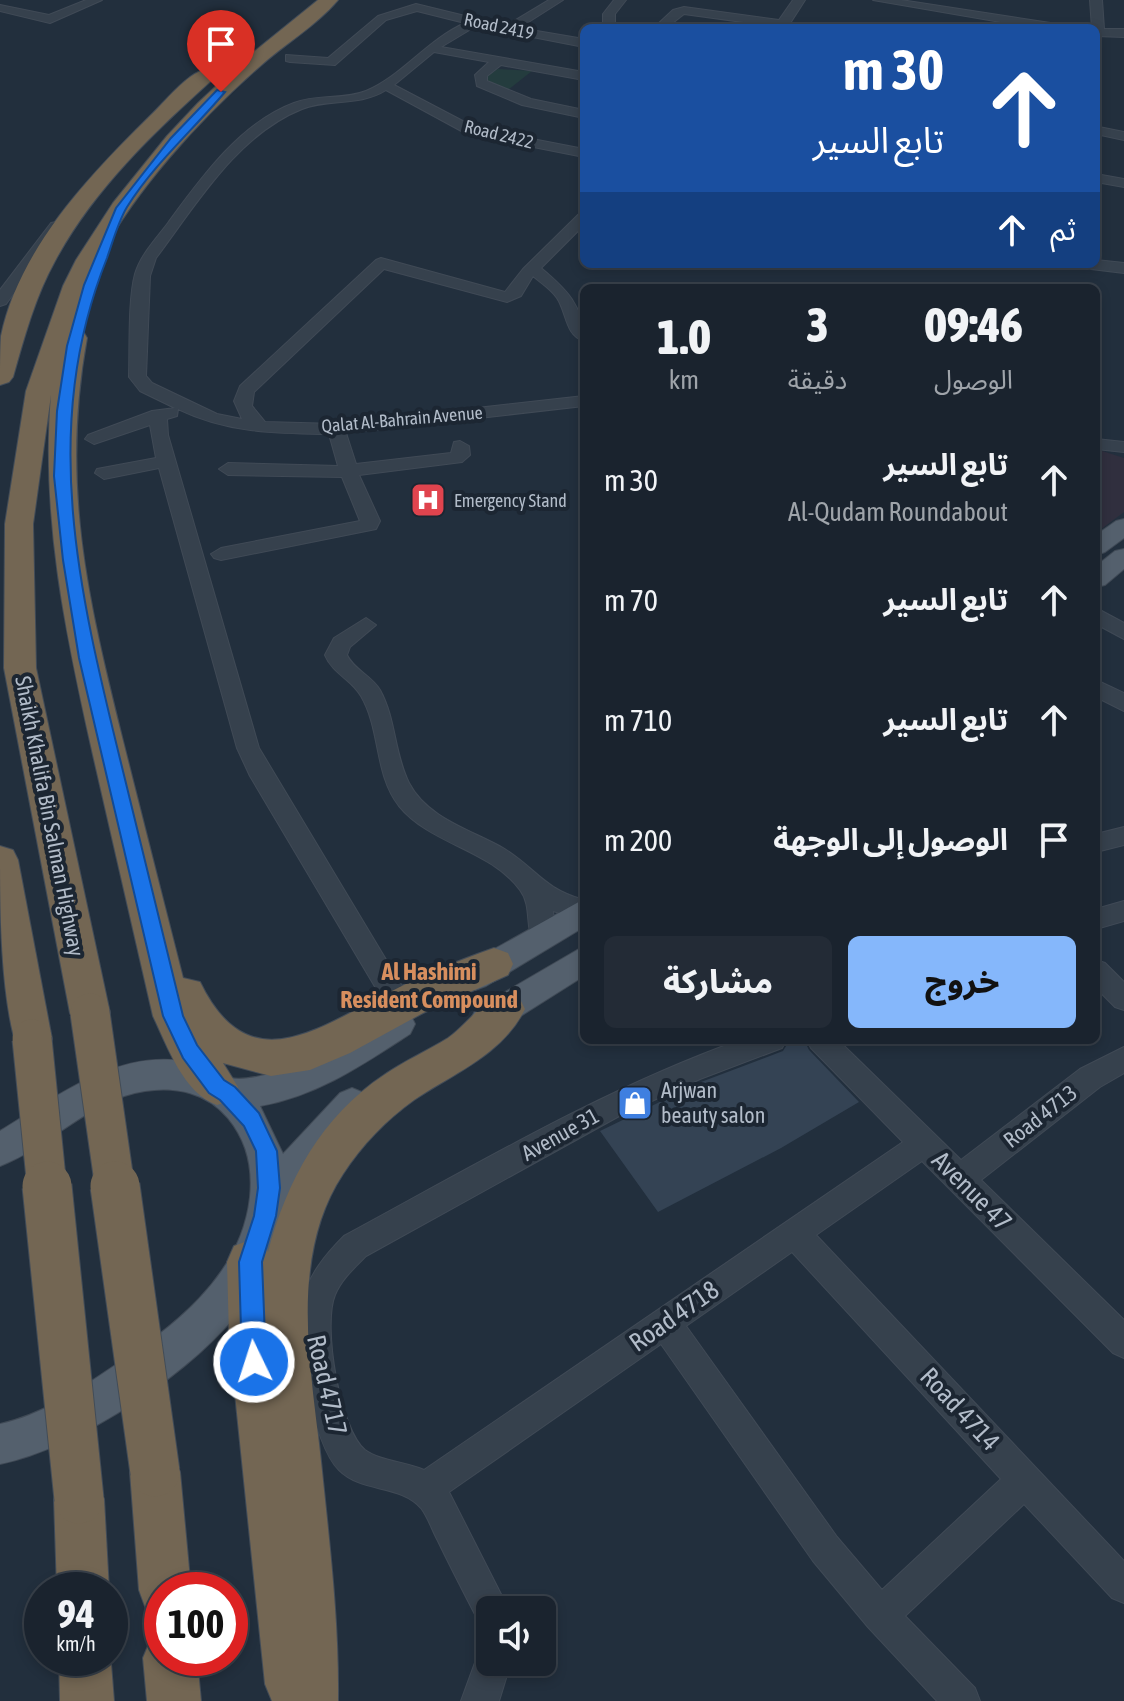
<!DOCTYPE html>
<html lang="ar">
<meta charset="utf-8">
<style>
body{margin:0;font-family:"Asap Condensed","Noto Sans Arabic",sans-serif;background:#232b36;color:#f1f3f6;direction:rtl;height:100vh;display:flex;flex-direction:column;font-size:30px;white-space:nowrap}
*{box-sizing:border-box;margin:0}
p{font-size:26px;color:#9fa4aa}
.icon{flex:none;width:44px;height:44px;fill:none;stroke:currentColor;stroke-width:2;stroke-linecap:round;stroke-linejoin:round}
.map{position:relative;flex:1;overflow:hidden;direction:ltr}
.drawer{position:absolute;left:580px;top:284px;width:520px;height:760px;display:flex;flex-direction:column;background:#1a232e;border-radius:12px;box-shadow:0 4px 12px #0003,0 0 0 2px #38404a;direction:rtl}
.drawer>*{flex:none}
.top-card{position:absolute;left:580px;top:24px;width:520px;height:244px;border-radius:12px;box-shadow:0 4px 12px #0003,0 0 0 2px #38404a;direction:rtl;background:#1a4fa0;color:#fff;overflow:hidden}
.buttons{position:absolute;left:476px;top:1596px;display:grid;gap:16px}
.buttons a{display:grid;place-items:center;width:80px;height:80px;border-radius:12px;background:#1a232e;box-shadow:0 4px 12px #0003,0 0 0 2px #38404a;font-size:40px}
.speed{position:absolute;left:24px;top:1572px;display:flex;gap:16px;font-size:40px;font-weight:700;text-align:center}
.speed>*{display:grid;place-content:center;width:104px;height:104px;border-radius:50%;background:#1a232e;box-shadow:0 4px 12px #0003,0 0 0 2px #38404a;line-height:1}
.speed small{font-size:20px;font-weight:400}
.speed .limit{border:12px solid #d22;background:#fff;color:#111}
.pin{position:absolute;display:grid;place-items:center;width:68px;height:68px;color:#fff;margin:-82px -34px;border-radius:50% 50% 50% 0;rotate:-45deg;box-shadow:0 0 8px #0007}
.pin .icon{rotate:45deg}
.me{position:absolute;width:88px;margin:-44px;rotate:356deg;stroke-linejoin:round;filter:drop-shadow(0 0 6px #0008)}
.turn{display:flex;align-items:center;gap:28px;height:168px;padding:0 24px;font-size:36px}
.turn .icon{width:104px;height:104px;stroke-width:2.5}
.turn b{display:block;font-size:56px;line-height:68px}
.then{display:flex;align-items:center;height:76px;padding:0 24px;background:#0003;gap:16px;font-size:30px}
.eta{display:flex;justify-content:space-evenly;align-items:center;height:136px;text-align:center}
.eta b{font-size:48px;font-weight:800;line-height:56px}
.cta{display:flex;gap:16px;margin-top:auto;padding:16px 24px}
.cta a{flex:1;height:92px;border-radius:12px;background:#85b7fb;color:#111;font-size:32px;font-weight:800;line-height:92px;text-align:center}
.cta a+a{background:#232b36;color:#f1f3f6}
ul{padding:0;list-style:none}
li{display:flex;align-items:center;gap:24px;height:120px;padding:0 24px}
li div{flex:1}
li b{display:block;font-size:30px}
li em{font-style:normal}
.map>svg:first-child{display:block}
</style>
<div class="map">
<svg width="1124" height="1701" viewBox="0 0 1124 1701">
<rect width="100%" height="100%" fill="#222f3d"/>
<polygon fill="#302f3e" points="1096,449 1124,458 1124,512 1096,533"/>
<polygon fill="#243c3e" points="498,69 532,71 508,90 489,83 486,76"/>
<polygon fill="#344354" points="796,1040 804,1040 809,1050 859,1102 781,1148 658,1212 600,1131 701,1082 783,1051 788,1043"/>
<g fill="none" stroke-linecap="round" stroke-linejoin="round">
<defs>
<g id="minor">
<polygon points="86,0 102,0 50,23 0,11 0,5 49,15"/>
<path d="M549,0H563L519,28L584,39V47L476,26L441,47L584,72V80L501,65L487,76V81L531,99L584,110V118L522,105L477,86L475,75L489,62L434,52L394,85L476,128L584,149V157L467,134L386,90C359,107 329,98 302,109C237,135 196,205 156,258L150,276L146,376L152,383L217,414L242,419L234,401L240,386L376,260L381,258L505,292L523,269L579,214L584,213V225L541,268C566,289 584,306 584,341C565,335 567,313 557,298C551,289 541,283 533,276L521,296L507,302L384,269L254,392L252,406L265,422L336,424L584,396V406L346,433L356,464L451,453L454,442L460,441L469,446L470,455L462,462L359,475L380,521L376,529L221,560L214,558L211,554L221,548L360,521L342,477L228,475L219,469L228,463L338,466L329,434C274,433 228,433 178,409L177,416L167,419L168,435L259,748L403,988L406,1010L402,1018L393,1021L384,1018L377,990L250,776L237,748L159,468L104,479L95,473L97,469L156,458L150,425L94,444L85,439L88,435L152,411L175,408L140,391L129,377C130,348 128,300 135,274C141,254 156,239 168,223C201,178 240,123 294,103C317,94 343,100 366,91C402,76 427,40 465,23L417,11L386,20L335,65L290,62L286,61V55L328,58L378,16L416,4L506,26Z"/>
<polygon points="614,0 626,0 615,14 615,28 603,28 603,14"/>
<polygon points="793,0 805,0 787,28 684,14 670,25 671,28 659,28 658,24 673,10 684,7 779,20"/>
<polygon points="873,0 901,0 1057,24 1063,28 1035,28"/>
<polygon points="1090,0 1102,0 1104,29 1124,29 1124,37 1096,36 1096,28 1092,28"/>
<polygon points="1099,127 1124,132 1124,140 1096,134 1096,128"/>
<polygon points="1096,174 1124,179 1124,187 1096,182"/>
<polygon points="56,222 63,226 6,304 0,306 0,290 51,223"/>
<polygon points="1096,260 1124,263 1124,273 1091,269 1083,264 1096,264"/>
<polygon points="1096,439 1124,442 1124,452 1096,449"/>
<polygon points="1096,608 1124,623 1124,639 1096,624"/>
<path d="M366,618L376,625L350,647L347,655C354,670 371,675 380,690C396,719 394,753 409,783C427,818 471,830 503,848C537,869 542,888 584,900V920L553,911L555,935L551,942L542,945L533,942C525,925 532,906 520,890C490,849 431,845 399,806C374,774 381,730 361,696C351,679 333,674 325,655L334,638Z"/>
<polygon points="1096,680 1124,693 1124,711 1096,697"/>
<polygon points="1124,827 1124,845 1096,852 1096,834"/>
<polygon points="1124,901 1124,921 1096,929 1096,909"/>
<polygon points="1096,960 1105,963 1124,982 1124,1010 1115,1007 1096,988"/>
<path d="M740,1040H786L782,1048L700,1079L621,1115L366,1256C354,1268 341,1280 335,1295C322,1326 340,1429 365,1450C380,1461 406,1462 424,1470L903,1142L811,1048L807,1040H838L961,1160L1080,1069L1124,1047V1073L1100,1087L981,1180L1124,1320V1358L1113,1353L922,1161L816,1235L1124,1561V1603L1112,1598L1024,1504L905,1616L975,1688L980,1701H937L868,1627L813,1561L661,1344L449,1492L509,1610H490V1627L479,1622C465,1595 451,1568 438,1541C432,1530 428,1517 421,1508C400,1484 362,1493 339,1470C313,1445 293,1336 302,1301C309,1275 325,1255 344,1236C474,1166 601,1090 740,1040ZM792,1252L1001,1479L882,1590L837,1537L686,1326Z"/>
<polygon points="490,1645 490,1662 511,1662 499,1701 461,1701 480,1649"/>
</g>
<g id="major">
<polygon points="1124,519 1124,538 1105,552 1096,555 1096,535 1116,521"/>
<polygon points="1124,549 1124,569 1105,585 1096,587 1096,566 1115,551"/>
<polygon points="584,899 584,927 486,986 475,990 464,986 459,976 464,966"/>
<polygon points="584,946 584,976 500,1029 488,1033 476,1029 471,1019 476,1009"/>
<path d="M398,1010L410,1014L415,1024L410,1034C362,1065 317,1096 260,1106L283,1154L340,1093L352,1088L364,1093L369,1104L364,1115C335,1147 300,1180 282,1220C280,1225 280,1232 278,1238C270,1260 259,1283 245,1303C201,1368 77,1449 0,1464V1424C41,1415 74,1393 108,1370C171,1329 241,1278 250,1197C253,1167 247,1141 228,1118C207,1093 176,1086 145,1091C90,1099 50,1147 0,1166V1131C51,1100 110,1055 173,1060C194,1061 211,1072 231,1078C243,1081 261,1076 273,1073C321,1064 354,1025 398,1010Z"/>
</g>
<g id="highway">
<path d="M318,0H338C316,26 283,45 258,68C198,121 134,191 97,262C86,284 79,308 72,331L84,333L87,338C60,485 88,600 123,741C143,821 163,899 183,978L200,982C248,1081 315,1030 386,994C420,976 457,961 494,948L508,953L513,964L508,975L423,1013L350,1053L310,1070L271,1076L223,1063L238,1087L232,1100L217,1105C183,1093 168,1047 153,1016C133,929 113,842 93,755C66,635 41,519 51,395L33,524L36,668L110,1013L104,1025L90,1030L76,1025L70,1013L4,668L5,524L26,391L63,286L76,260L113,203L167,136L198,103L245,59Z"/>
<path d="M206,69L215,75L213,79C154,132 93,190 55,261C35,297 24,338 13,377L9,382L0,385C0,369 0,351 1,336C19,249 89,176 150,116C165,102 186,74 206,69Z"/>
<path d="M0,846L13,850L18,860L52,1039L46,1051L32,1056L18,1051C0,997 0,906 0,846Z"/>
<path d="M505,992L519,997L525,1009C502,1055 454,1073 414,1100C386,1120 362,1145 343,1174C286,1260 313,1376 322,1471C330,1548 339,1624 338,1701H272L265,1684L229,1336L227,1262L234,1246L250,1240L266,1246L268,1252C287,1180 321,1117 384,1075C404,1061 427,1051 448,1038C468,1024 482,1000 505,992Z"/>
<polygon points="155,1447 173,1454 180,1472 191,1590 162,1590 162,1615 146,1609 139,1590 130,1472 137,1454"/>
<polygon points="79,1474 97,1481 104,1499 109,1590 57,1590 54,1499 61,1481"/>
<polygon points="162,1634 162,1658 197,1658 201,1701 147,1701 143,1658 151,1639"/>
<polygon points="110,1651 114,1701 60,1701 59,1658 110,1658"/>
</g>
</defs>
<use href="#minor" stroke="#404a56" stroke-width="2"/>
<use href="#major" stroke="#404a56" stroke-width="2"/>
<use href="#highway" stroke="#424c58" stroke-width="2"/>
<use href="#minor" fill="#36414d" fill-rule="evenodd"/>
<use href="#major" fill="#54606d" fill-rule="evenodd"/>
<use href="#highway" fill="#736653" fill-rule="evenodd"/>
<defs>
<g id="highway-bridge-far1">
<polyline points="90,1013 115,1188"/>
<polyline points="32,1039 47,1188"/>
</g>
<g id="highway-bridge">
<polyline points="47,1186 79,1499"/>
<polyline points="115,1186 155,1472"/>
</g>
</defs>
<use href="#highway-bridge-far1" stroke="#424c58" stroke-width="41" stroke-linecap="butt"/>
<use href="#highway-bridge" stroke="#424c58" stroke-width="51" stroke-linecap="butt"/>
<use href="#highway-bridge-far1" stroke="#736653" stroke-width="39"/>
<use href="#highway-bridge" stroke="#736653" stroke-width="49"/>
</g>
<path fill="#1a73e8" stroke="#114b97" stroke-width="2" d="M217,90L225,92C193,130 154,164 127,207C118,222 113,241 107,258C39,428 79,592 121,763C142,847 162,932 183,1016L197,1045L224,1080L235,1087L259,1113L277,1151L280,1188L276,1216L262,1262L266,1362L263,1370L254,1374L246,1370L242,1362L239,1262L254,1216L258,1188L256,1151L244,1126L220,1100L209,1093L183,1058L163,1016L79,658L63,560L54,476L57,411L67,346L84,285L116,208L171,138Z"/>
<defs>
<symbol id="hospital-square" viewBox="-11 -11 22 22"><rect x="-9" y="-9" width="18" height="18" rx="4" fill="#e0444e" stroke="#1c2632"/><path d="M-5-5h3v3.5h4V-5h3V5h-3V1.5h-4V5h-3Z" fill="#fff"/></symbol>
<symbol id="shop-square" viewBox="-11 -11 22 22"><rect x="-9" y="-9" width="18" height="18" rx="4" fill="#3f7fe0" stroke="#1c2632"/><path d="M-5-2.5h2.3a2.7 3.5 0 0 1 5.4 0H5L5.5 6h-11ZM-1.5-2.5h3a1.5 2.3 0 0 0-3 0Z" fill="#fff"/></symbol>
</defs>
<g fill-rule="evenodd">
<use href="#hospital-square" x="408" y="480" width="40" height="40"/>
<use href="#shop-square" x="615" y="1083" width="40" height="40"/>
</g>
<g text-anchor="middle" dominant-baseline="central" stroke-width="8" stroke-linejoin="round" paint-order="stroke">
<g font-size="18" fill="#b2bcc9" stroke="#1c2632">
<text transform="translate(499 26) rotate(12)">Road 2419</text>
<text transform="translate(499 134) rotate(14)">Road 2422</text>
<text transform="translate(402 419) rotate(-5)">Qalat Al-Bahrain Avenue</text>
</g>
<g font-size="18" fill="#b2bcc9" stroke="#1c2632" text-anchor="start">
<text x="454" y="500">Emergency Stand</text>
</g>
<g font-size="22" fill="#b2bcc9" stroke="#1c2632">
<text transform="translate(50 816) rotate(79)">Shaikh Khalifa Bin Salman Highway</text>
<text transform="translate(1040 1116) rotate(-38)">Road 4713</text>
<text transform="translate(560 1134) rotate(-29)">Avenue 31</text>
</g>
<g font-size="22" fill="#b2bcc9" stroke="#1c2632" text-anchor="start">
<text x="661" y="1090">Arjwan<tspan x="661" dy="25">beauty salon</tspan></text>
</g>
<g font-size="24" font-weight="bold" fill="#d78e5e" stroke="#1c2632">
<text x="429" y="971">Al Hashimi<tspan x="429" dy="28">Resident Compound</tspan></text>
</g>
<g font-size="26" fill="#b2bcc9" stroke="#1c2632">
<text transform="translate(972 1191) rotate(45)">Avenue 47</text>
<text transform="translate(674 1316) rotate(-35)">Road 4718</text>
<text transform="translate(327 1385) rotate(77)">Road 4717</text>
<text transform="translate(960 1409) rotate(47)">Road 4714</text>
</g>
</g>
</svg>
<div class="buttons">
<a><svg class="icon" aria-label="sound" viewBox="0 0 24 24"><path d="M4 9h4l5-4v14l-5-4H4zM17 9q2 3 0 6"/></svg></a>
</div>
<div class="speed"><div>94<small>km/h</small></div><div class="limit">100</div></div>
<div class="pin" style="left:221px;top:92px;background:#d93025"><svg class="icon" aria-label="arrive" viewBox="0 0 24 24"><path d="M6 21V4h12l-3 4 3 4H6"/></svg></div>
<svg class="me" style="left:254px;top:1362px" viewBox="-20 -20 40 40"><circle r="17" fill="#1a73e8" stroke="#fff" stroke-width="3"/><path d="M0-11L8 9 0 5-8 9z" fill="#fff"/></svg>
<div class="top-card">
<div class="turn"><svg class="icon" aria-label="ahead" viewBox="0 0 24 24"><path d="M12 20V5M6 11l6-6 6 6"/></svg><div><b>30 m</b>تابع السير</div></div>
<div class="then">ثم<svg class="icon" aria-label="ahead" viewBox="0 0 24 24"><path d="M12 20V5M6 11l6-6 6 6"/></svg></div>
</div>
<section class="drawer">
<div class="eta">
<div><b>09:46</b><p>الوصول</p></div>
<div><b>3</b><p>دقيقة</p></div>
<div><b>1.0</b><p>km</p></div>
</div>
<ul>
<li><svg class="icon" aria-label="ahead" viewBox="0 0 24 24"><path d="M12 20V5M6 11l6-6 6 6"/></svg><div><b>تابع السير</b><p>Al-Qudam Roundabout</p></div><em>30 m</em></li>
<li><svg class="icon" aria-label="ahead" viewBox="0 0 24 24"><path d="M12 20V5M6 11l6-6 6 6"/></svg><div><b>تابع السير</b></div><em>70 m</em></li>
<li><svg class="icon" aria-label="ahead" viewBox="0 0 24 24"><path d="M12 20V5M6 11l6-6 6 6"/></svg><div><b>تابع السير</b></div><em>710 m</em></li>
<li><svg class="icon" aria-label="arrive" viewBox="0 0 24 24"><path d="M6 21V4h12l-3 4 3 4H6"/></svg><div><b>الوصول إلى الوجهة</b></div><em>200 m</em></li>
</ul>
<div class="cta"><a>خروج</a><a>مشاركة</a></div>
</section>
</div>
